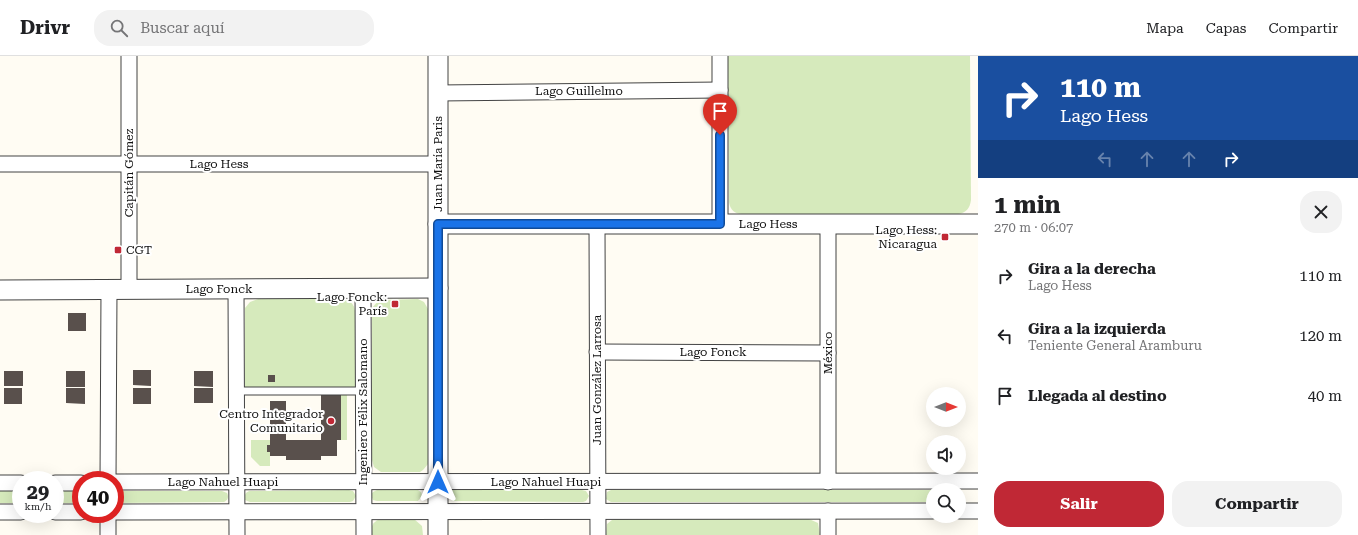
<!DOCTYPE html>
<html lang="es">
<meta charset="utf-8">
<style>
body{margin:0;font-family:"Roboto Serif",serif;background:#f2f2f2;color:#202124;height:100vh;display:flex;flex-direction:column;font-size:15px;white-space:nowrap}
*{box-sizing:border-box;margin:0}
p{font-size:13px;color:#757577}
.icon{flex:none;width:22px;height:22px;fill:none;stroke:currentColor;stroke-width:2;stroke-linecap:round;stroke-linejoin:round}
.map{position:relative;flex:1;overflow:hidden}
.side{display:flex;flex-direction:column;background:#fff;width:380px}
.side>*{flex:none}
.top-card{background:#1a4fa0;color:#fff;overflow:hidden}
.needle{width:26px;rotate:90deg}
.fabs{position:absolute;left:926px;top:331px;display:grid;gap:8px}
.fabs a{display:grid;place-items:center;width:40px;height:40px;border-radius:50%;background:#fff;box-shadow:0 4px 16px #0002;font-size:20px}
.speed{position:absolute;left:12px;top:415px;display:flex;gap:8px;font-size:20px;font-weight:700;text-align:center}
.speed>*{display:grid;place-content:center;width:52px;height:52px;border-radius:50%;background:#fff;box-shadow:0 4px 16px #0002;line-height:1}
.speed small{font-size:10px;font-weight:400}
.speed .limit{border:6px solid #d22;background:#fff;color:#111}
.pin{position:absolute;display:grid;place-items:center;width:34px;height:34px;color:#fff;margin:-41px -17px;border-radius:50% 50% 50% 0;rotate:-45deg;box-shadow:0 0 4px #0007}
.pin .icon{rotate:45deg}
.me{position:absolute;width:44px;margin:-22px;rotate:0deg;stroke-linejoin:round;filter:drop-shadow(0 0 3px #0008)}
.turn{display:flex;align-items:center;gap:14px;height:84px;padding:0 16px;font-size:18px}
.turn .icon{width:52px;height:52px;stroke-width:2.5}
.turn b{display:block;font-size:28px;line-height:34px}
.lanes{display:flex;align-items:center;height:38px;padding:0 16px;background:#0003;justify-content:center;gap:20px;direction:ltr}
.lanes .off{opacity:.35}
.round{display:grid;place-items:center;flex:none;width:42px;height:42px;border-radius:16px;background:#f2f2f2}
.overview{display:flex;align-items:center;justify-content:space-between;height:68px;padding:0 16px}
h1{font-size:24px;font-weight:700;line-height:30px}
.primary-button{display:flex;gap:8px;margin-top:auto;padding:8px 16px}
.primary-button a{flex:1;height:46px;border-radius:16px;background:#c02835;color:#fff;font-size:16px;font-weight:700;line-height:46px;text-align:center}
.primary-button a+a{background:#f2f2f2;color:#202124}
ul{padding:0;list-style:none}
li{display:flex;align-items:center;gap:12px;height:60px;padding:0 16px}
li div{flex:1}
li b{display:block;font-size:15px}
li em{font-style:normal}
header{display:flex;align-items:center;gap:24px;box-sizing:border-box;height:56px;padding:0 20px;background:#fff;border-bottom:1px solid #e0e0e0}
header strong{font-size:19px}
nav{display:flex;gap:22px;margin-inline-start:auto;font-size:14px}
.search{width:280px;height:36px;background:#f2f2f2;display:flex;align-items:center;gap:10px;box-sizing:border-box;padding:0 14px;border-radius:16px;color:#757577;font-size:15px}
main{display:flex;flex:1;min-height:0}
.map>svg:first-child{display:block}
</style>
<header>
<strong>Drivr</strong>
<div class="search"><svg class="icon" aria-label="search" viewBox="0 0 24 24"><circle cx="10" cy="10" r="6"/><path d="M15 15l6 6"/></svg>Buscar aquí</div>
<nav><a>Mapa</a><a>Capas</a><a>Compartir</a></nav>
</header>
<main>
<div class="map">
<svg width="978" height="479" viewBox="0 0 978 479">
<rect width="100%" height="100%" fill="#fffcf3"/>
<g fill="#d6eabc">
<path d="M728,0H970L971,144C970,152 966,157 958,158H742C735,158 730,154 729,146Z"/>
<path d="M258,243H343C350,244 354,248 355,255V331H245V252L250,246Z"/>
<polygon points="418,243 424,246 428,253 428,408 423,414 420,416 381,416 374,411 372,404 372,252 379,244"/>
<rect x="341" y="339" width="6" height="45"/>
<polygon points="251,384 270,384 270,389 267,390 267,396 270,396 270,410 260,410 251,401"/>
<path d="M349,434L353,435L356,440L353,445L350,446H250L245,444C244,440 245,436 250,435Z"/>
<polygon points="377,434 418,434 421,436 422,440 418,445 377,445 373,444 371,439 373,436"/>
<polygon points="453,434 582,434 586,435 589,440 586,445 583,446 453,445 448,441 449,436"/>
<polygon points="611,434 933,434 933,446 611,446 606,443 607,436"/>
<rect x="0" y="435" width="21" height="12"/>
<rect x="55" y="435" width="26" height="12"/>
<path d="M115,435H222L227,437C229,441 228,444 224,446L115,447Z"/>
<path d="M380,463H414L422,470L423,479H371C371,471 372,466 380,463Z"/>
<polygon points="617,463 809,463 818,467 820,479 606,479 607,468 612,464"/>
</g>
<g fill="#59504c">
<rect x="68" y="257" width="18" height="18"/>
<polygon points="133,314 151,314 151,330 133,329"/>
<rect x="4" y="315" width="19" height="15"/>
<rect x="66" y="315" width="19" height="16"/>
<polygon points="194,315 213,315 213,331 194,330"/>
<rect x="268" y="319" width="7" height="7"/>
<rect x="4" y="332" width="18" height="16"/>
<polygon points="66,332 85,332 85,348 66,347"/>
<rect x="133" y="332" width="18" height="16"/>
<rect x="194" y="332" width="19" height="15"/>
<polygon points="321,339 341,339 341,384 337,384 337,400 321,400 321,404 286,404 286,400 270,400 270,396 267,396 267,389 270,389 270,345 286,345 286,384 321,384"/>
</g>
<g fill="none" stroke-linecap="round" stroke-linejoin="round">
<defs>
<polyline id="service" points="236,335 363,335"/>
<g id="minor">
<polyline points="720,0 720,168"/>
<polyline points="438,37 720,34"/>
<polyline points="0,108 438,108"/>
<polyline points="597,168 598,479"/>
<polyline points="236,233 237,479"/>
<polyline points="363,233 364,479"/>
<polyline points="129,234 129,0"/>
<polyline points="597,296 828,297"/>
<polyline points="108,424 109,234"/>
<polyline points="115,426 978,425"/>
<polyline points="828,426 828,168"/>
<polyline points="0,427 21,427"/>
<polyline points="55,427 81,427"/>
<polyline points="959,455 978,455"/>
<polyline points="0,456 21,456"/>
<polyline points="55,456 81,456"/>
<polyline points="115,456 933,455"/>
<polyline points="108,458 108,479"/>
<polyline points="828,479 828,455"/>
</g>
<g id="tertiary">
<polyline points="438,168 978,168"/>
<polyline points="0,234 438,232"/>
<polyline points="438,479 438,0"/>
</g>
</defs>
<use href="#service" stroke="#434343" stroke-width="9"/>
<use href="#minor" stroke="#434343" stroke-width="17"/>
<use href="#tertiary" stroke="#434343" stroke-width="21"/>
<use href="#service" stroke="#fff" stroke-width="7"/>
<use href="#minor" stroke="#fff" stroke-width="15"/>
<use href="#tertiary" stroke="#fff" stroke-width="19"/>
</g>
<g fill="none" stroke-linecap="round" stroke-linejoin="round">
<defs>
<polyline id="route" points="438,426 438,168 720,168 720,79"/>
</defs>
<use href="#route" stroke="#114b97" stroke-width="10"/>
<use href="#route" stroke="#1a73e8" stroke-width="7"/>
</g>
<g fill="#c02835" stroke="#fff" stroke-width="1.5">
<rect x="941" y="177" width="8" height="8" rx="2"/>
<rect x="114" y="190" width="8" height="8" rx="2"/>
<rect x="391" y="244" width="8" height="8" rx="2"/>
<circle cx="331" cy="365" r="4"/>
</g>
<g text-anchor="middle" dominant-baseline="central" stroke-width="4" stroke-linejoin="round" paint-order="stroke">
<g font-size="12" fill="#101010" stroke="#fff">
<text x="579" y="35">Lago Guillelmo</text>
<text x="219" y="108">Lago Hess</text>
<text transform="translate(438 108) rotate(-90)">Juan María Paris</text>
<text transform="translate(129 117) rotate(-90)">Capitán Gómez</text>
<text x="768" y="168">Lago Hess</text>
<text x="219" y="233">Lago Fonck</text>
<text x="713" y="296">Lago Fonck</text>
<text transform="translate(828 297) rotate(-90)">México</text>
<text transform="translate(597 324) rotate(-90)">Juan González Larrosa</text>
<text transform="translate(363 356) rotate(-90)">Ingeniero Félix Salomano</text>
<text x="223" y="426">Lago Nahuel Huapi</text>
<text x="546" y="426">Lago Nahuel Huapi</text>
</g>
<g font-size="12" fill="#101010" stroke="#fff" text-anchor="end">
<text x="937" y="174">Lago Hess:<tspan x="937" dy="14">Nicaragua</tspan></text>
<text x="126" y="194" text-anchor="start">CGT</text>
<text x="387" y="241">Lago Fonck:<tspan x="387" dy="14">París</tspan></text>
<text x="323" y="358">Centro Integrador<tspan x="323" dy="14">Comunitario</tspan></text>
</g>
</g>
</svg>
<div class="fabs">
<a><svg class="needle" viewBox="-14 -14 28 28"><path d="M0-13l5 13h-10z" fill="#e53935"/><path d="M0 13l5-13h-10z" fill="#757577"/></svg></a>
<a><svg class="icon" aria-label="sound" viewBox="0 0 24 24"><path d="M4 9h4l5-4v14l-5-4H4zM17 9q2 3 0 6"/></svg></a>
<a><svg class="icon" aria-label="search" viewBox="0 0 24 24"><circle cx="10" cy="10" r="6"/><path d="M15 15l6 6"/></svg></a>
</div>
<div class="speed"><div>29<small>km/h</small></div><div class="limit">40</div></div>
<div class="pin" style="left:720px;top:79px;background:#d93025"><svg class="icon" aria-label="arrive" viewBox="0 0 24 24"><path d="M6 21V4h12l-3 4 3 4H6"/></svg></div>
<svg class="me" style="left:438px;top:426px" viewBox="-20 -20 40 40"><path d="M0-17L14 15 0 8-14 15z" fill="#1a73e8" stroke="#fff" stroke-width="4"/></svg>
</div>
<section class="side">
<div class="top-card">
<div class="turn"><svg class="icon" aria-label="right" viewBox="0 0 24 24"><path d="M7 20v-9h11M14 6l5 5-5 5"/></svg><div><b>110 m</b>Lago Hess</div></div>
<div class="lanes"><svg class="icon off" aria-label="left" viewBox="0 0 24 24"><path d="M17 20v-9H6M10 6l-5 5 5 5"/></svg><svg class="icon off" aria-label="ahead" viewBox="0 0 24 24"><path d="M12 20V5M6 11l6-6 6 6"/></svg><svg class="icon off" aria-label="ahead" viewBox="0 0 24 24"><path d="M12 20V5M6 11l6-6 6 6"/></svg><svg class="icon" aria-label="right" viewBox="0 0 24 24"><path d="M7 20v-9h11M14 6l5 5-5 5"/></svg></div>
</div>
<div class="overview"><div><h1>1 min</h1><p>270 m · 06:07</p></div><a class="round"><svg class="icon" aria-label="close" viewBox="0 0 24 24"><path d="M6 6l12 12M18 6L6 18"/></svg></a></div>
<ul>
<li><svg class="icon" aria-label="right" viewBox="0 0 24 24"><path d="M7 20v-9h11M14 6l5 5-5 5"/></svg><div><b>Gira a la derecha</b><p>Lago Hess</p></div><em>110 m</em></li>
<li><svg class="icon" aria-label="left" viewBox="0 0 24 24"><path d="M17 20v-9H6M10 6l-5 5 5 5"/></svg><div><b>Gira a la izquierda</b><p>Teniente General Aramburu</p></div><em>120 m</em></li>
<li><svg class="icon" aria-label="arrive" viewBox="0 0 24 24"><path d="M6 21V4h12l-3 4 3 4H6"/></svg><div><b>Llegada al destino</b></div><em>40 m</em></li>
</ul>
<div class="primary-button"><a>Salir</a><a>Compartir</a></div>
</section>
</main>
